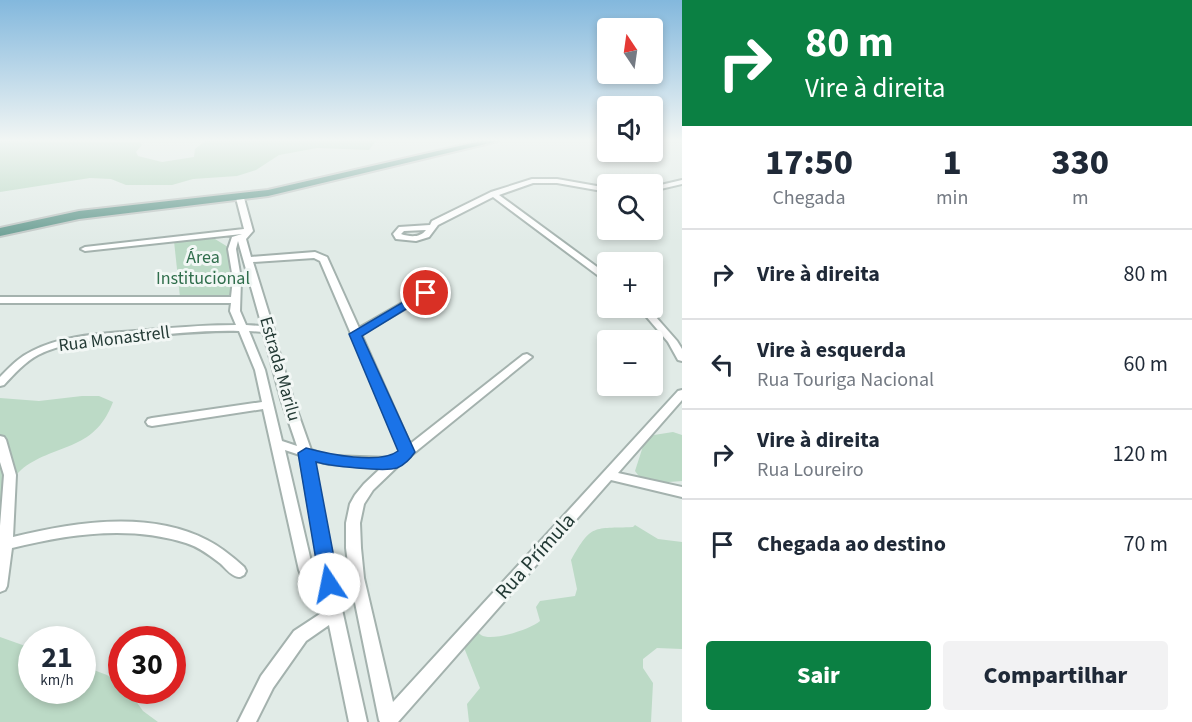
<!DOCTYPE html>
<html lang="pt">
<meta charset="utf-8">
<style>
body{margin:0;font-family:"Source Sans 3",sans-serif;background:#f2f2f3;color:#1f2937;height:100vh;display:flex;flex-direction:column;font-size:22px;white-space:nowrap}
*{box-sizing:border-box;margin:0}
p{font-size:20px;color:#747a83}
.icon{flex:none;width:33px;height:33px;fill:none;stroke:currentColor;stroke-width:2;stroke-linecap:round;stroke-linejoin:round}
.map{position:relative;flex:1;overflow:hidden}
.sheet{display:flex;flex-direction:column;background:#fff;width:510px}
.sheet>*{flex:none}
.top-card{background:#0b8043;color:#fff;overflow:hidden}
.needle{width:39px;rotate:347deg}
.tools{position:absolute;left:597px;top:18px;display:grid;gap:12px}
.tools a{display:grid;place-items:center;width:66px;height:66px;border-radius:6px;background:#fff;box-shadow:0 3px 9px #0003;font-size:30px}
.speed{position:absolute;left:18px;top:626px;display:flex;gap:12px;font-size:30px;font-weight:700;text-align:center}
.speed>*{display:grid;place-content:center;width:78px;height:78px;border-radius:50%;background:#fff;box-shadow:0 3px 9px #0003;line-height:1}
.speed small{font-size:15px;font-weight:400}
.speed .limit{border:9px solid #d22;background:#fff;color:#111}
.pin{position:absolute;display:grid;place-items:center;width:51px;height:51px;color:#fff;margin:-26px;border:3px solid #fff;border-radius:50%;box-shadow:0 2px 6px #0007}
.me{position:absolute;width:66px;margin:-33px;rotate:349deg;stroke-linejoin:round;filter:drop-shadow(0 0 4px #0008)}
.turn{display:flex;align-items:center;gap:21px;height:126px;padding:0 24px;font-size:27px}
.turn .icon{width:78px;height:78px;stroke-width:2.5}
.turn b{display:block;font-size:42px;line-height:51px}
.eta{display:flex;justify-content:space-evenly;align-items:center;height:102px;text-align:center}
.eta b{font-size:36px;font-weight:800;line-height:42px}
.button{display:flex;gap:12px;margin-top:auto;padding:12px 24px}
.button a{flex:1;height:69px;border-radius:6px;background:#0b8043;color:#fff;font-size:24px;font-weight:800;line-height:69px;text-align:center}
.button a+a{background:#f2f2f3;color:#1f2937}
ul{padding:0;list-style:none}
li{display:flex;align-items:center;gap:18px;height:90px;padding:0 24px;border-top:2px solid #e0e1e3}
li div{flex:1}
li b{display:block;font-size:22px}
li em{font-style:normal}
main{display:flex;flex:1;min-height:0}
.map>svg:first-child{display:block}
</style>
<main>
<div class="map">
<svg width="682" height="722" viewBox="0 0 682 722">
<rect width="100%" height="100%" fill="#e1ebe7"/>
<g fill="#bcdac6">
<polygon points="0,141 140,142 142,145 136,152 138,156 162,162 194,157 195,149 205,141 376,141 369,150 317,148 279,155 256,170 237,176 193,179 172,185 126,185 111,179 90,178 0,192"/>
<polygon points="201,238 215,239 228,247 231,295 180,297 174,241"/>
<path d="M82,396H99L113,402C94,453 53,443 21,470C11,479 6,489 0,501V398L39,401Z"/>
<polygon points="673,432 682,435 682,481 669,482 659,490 647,487 635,471 645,440 654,435"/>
<path d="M635,525L658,539L682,542V649L657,648L643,659V668L653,683L651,722H469L467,704L480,688L463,645L475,628C477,630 478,633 481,635C492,642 531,629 540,621L536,607L540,601L575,596L577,589L571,560C592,523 593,529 633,527Z"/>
<polygon points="0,637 31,648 32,690 82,690 83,666 107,675 121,685 122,690 128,690 143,711 158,722 0,722"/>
</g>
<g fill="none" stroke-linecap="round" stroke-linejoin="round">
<defs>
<g id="street">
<path d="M557,179L608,188V192L557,183H533L499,195L608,275V283L493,197L438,225L429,237L416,241L396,239L393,234L399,227L430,225L432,221L491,192L532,179ZM426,230C420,238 410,237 401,234L404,231Z"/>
<polygon points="682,180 682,184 652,191 652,187"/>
<path d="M237,196L244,198L253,231L246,239L251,257L315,252L327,257L359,328L423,291H429L431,293L429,295L361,334L410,444L523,355L527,354L532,357L398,466L373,490L364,504L360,523L361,548L364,578L393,702L678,391L682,390V400L618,473L682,487V497L611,480L398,722H380L379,720L350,578L346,548V523L350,504L355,495L364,484L382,467L329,464L313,460L341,605L367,722H349L329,625L306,641L273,688L256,722H238L261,676L294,631L326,610V608L306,587L299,570L263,409L152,426L148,425L146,422L148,419L152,418L262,402L255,370L239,331C205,330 171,334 137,337C105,340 68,340 38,355C25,362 14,374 4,385L0,386V377C10,367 19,357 32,351C63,335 101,334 135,331C169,328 202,325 236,325L230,311L231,303H0V297H231L233,279L228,249L232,237L242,234L85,251L81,249L85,247L244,229L236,198ZM238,241L262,326L246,325L240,311L241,279L236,249ZM314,258L320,261L401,451L391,458L329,456L311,450L293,399L273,331L274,330L253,262ZM249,331L263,332L281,399L297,446L282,441L265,370ZM285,450L300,455L322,584L317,579L313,570Z"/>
<polygon points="639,308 648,308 677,341 682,349 682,361 678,360 668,342"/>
<path d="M0,436L4,437L6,440L16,475L13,537C73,522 150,510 207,540C221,547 233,557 244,567L246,571L244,575C240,577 240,578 235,576C230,574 225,568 221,564C211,556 199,547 186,543C129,525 69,534 12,548L7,586L5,590L0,592V526L4,475L0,462Z"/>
</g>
<polygon id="primary" points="481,141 498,141 268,196 79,219 0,236 0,228 79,211 268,190"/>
</defs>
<use href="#street" stroke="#a4b2ae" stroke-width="4"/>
<use href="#primary" stroke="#c1c8c6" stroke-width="4"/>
<use href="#street" fill="#fff" fill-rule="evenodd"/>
<use href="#primary" fill="#699d92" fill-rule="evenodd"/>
</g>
<linearGradient id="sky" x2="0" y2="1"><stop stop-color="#83b8dd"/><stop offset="0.58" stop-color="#f2f6f4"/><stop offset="1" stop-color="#f2f6f4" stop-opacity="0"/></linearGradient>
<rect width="682" height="242" fill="url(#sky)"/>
<path fill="#1a73e8" stroke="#114b97" stroke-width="1.5" d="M422,291L432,293L362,336L415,452C411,458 404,465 397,468C384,472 330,466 316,462L339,584L336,590L329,593L323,590L320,584L298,453L306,448C328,454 380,465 398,451L349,334Z"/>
<g text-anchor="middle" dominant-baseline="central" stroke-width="6" stroke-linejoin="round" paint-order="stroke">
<g font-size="18" fill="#306e4c" stroke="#f2f7f5">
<text x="203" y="257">Área<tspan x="203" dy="21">Institucional</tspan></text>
</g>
<g font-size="18" fill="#233a35" stroke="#f2f7f5">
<text transform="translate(114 339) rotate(-7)">Rua Monastrell</text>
<text transform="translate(280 369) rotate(74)">Estrada Marilu</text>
</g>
<g font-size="21" fill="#233a35" stroke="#f2f7f5">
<text transform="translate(535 556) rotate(-48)">Rua Prímula</text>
</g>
</g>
</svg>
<div class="tools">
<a><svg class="needle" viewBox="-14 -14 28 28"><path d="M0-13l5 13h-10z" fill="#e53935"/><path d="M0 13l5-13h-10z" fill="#747a83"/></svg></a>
<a><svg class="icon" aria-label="sound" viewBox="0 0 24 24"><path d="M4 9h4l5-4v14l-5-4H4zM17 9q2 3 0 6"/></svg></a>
<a><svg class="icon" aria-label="search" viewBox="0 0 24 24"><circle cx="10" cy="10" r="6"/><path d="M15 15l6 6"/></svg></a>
<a>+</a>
<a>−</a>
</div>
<div class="speed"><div>21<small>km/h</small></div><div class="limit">30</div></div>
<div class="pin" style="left:426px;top:293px;background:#d93025"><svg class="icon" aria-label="arrive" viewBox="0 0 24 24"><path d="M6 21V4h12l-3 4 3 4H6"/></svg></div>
<svg class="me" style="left:329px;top:584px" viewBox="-20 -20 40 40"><circle r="19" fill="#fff"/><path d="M0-13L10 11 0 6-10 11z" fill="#1a73e8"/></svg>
</div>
<section class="sheet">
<div class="top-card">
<div class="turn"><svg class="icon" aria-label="right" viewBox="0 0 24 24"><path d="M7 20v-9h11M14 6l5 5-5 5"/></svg><div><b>80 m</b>Vire à direita</div></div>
</div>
<div class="eta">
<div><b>17:50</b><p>Chegada</p></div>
<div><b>1</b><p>min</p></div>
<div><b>330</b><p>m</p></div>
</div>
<ul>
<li><svg class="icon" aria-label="right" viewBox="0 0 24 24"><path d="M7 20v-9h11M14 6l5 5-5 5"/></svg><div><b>Vire à direita</b></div><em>80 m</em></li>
<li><svg class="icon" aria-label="left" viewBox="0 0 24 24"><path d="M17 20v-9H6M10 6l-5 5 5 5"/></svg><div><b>Vire à esquerda</b><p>Rua Touriga Nacional</p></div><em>60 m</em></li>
<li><svg class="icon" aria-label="right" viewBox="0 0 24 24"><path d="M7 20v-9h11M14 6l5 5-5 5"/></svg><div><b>Vire à direita</b><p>Rua Loureiro</p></div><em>120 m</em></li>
<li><svg class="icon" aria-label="arrive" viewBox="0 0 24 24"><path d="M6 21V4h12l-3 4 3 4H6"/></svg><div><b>Chegada ao destino</b></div><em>70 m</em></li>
</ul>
<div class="button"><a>Sair</a><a>Compartilhar</a></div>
</section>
</main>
